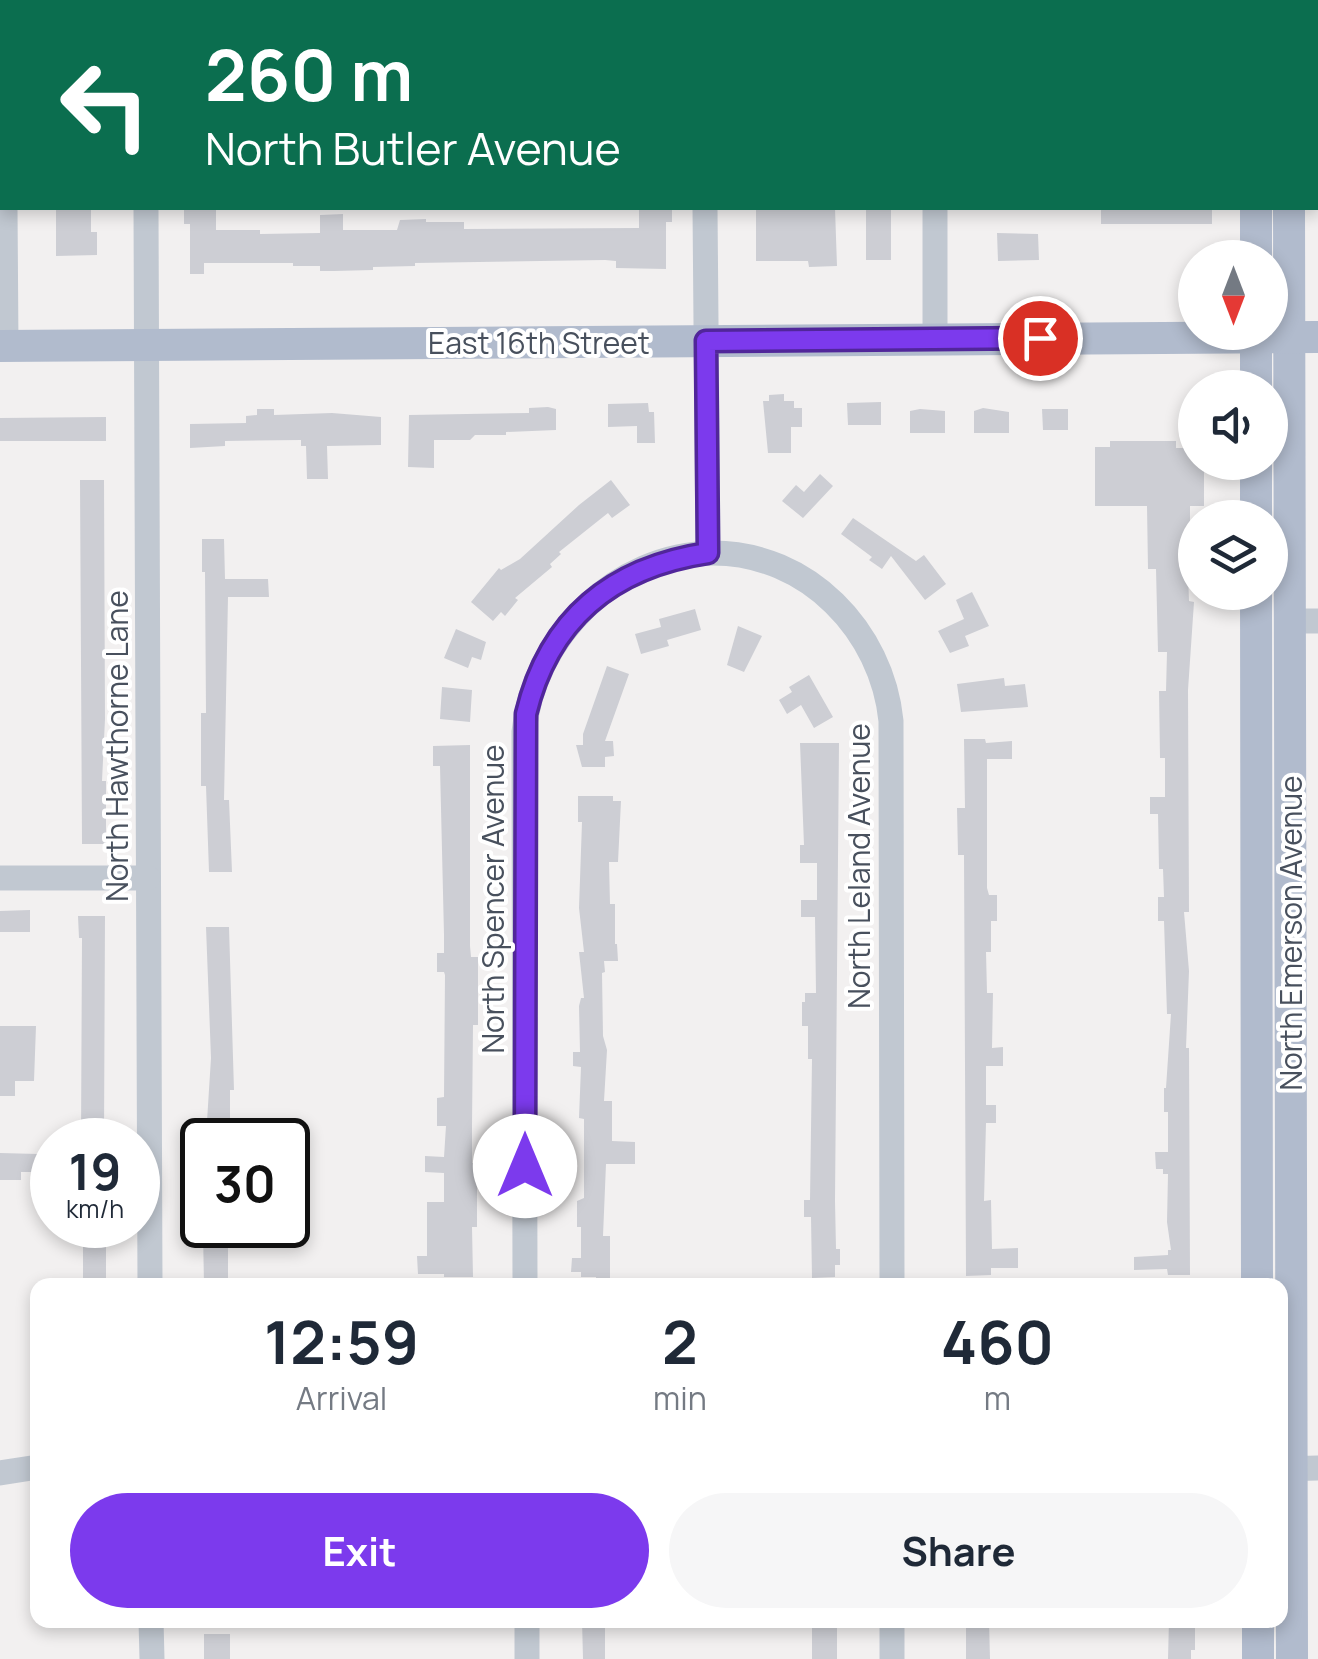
<!DOCTYPE html>
<style>
body{margin:0;font-family:Manrope,sans-serif;background:#f6f6f7;color:#1f2937;height:100vh;display:flex;flex-direction:column;font-size:38px;white-space:nowrap}
*{box-sizing:border-box;margin:0}
p{font-size:32px;color:#747a83}
.icon{flex:none;width:55px;height:55px;fill:none;stroke:currentColor;stroke-width:2;stroke-linecap:round;stroke-linejoin:round}
.map{position:relative;flex:1;overflow:hidden}
.sheet{position:absolute;left:30px;top:1278px;width:1258px;height:350px;display:flex;flex-direction:column;background:#fff;border-radius:20px;box-shadow:0 5px 15px #0003}
.sheet>*{flex:none}
.banner{position:absolute;left:0px;top:0px;width:1320px;height:210px;box-shadow:0 5px 15px #0003;background:#0b6e4f;color:#fff;overflow:hidden}
.needle{width:65px;rotate:180deg}
.tools{position:absolute;left:1178px;top:240px;display:grid;gap:20px}
.tools a{display:grid;place-items:center;width:110px;height:110px;border-radius:50%;background:#fff;box-shadow:0 5px 15px #0003;font-size:50px}
.speed{position:absolute;left:30px;top:1118px;display:flex;gap:20px;font-size:50px;font-weight:700;text-align:center}
.speed>*{display:grid;place-content:center;width:130px;height:130px;border-radius:50%;background:#fff;box-shadow:0 5px 15px #0003;line-height:1}
.speed small{font-size:25px;font-weight:400}
.speed .limit{border:5px solid #111;border-radius:15px;background:#fff;color:#111}
.pin{position:absolute;display:grid;place-items:center;width:85px;height:85px;color:#fff;margin:-42px;border:5px solid #fff;border-radius:50%;box-shadow:0 2px 10px #0007}
.me{position:absolute;width:110px;margin:-55px;rotate:0deg;stroke-linejoin:round;filter:drop-shadow(0 0 8px #0008)}
.turn{display:flex;align-items:center;gap:35px;height:210px;padding:0 40px;font-size:45px}
.turn .icon{width:130px;height:130px;stroke-width:2.5}
.turn b{display:block;font-size:70px;line-height:85px}
.eta{display:flex;justify-content:space-evenly;align-items:center;height:170px;text-align:center}
.eta b{font-size:60px;font-weight:700;line-height:70px}
.action{display:flex;gap:20px;margin-top:auto;padding:20px 40px}
.action a{flex:1;height:115px;border-radius:60px;background:#7c3aed;color:#fff;font-size:40px;font-weight:700;line-height:115px;text-align:center}
.action a+a{background:#f6f6f7;color:#1f2937}
.map>svg:first-child{display:block}
</style>
<div class="map">
<svg width="1318" height="1659" viewBox="0 0 1318 1659">
<rect width="100%" height="100%" fill="#f2f0f0"/>
<g fill="#cdced4">
<polygon points="56,208 91,208 91,232 97,232 97,255 56,256"/>
<polygon points="184,208 216,209 216,230 260,230 260,234 320,233 320,215 343,214 343,230 397,230 400,220 426,219 426,222 464,222 464,229 639,228 639,208 672,208 672,222 666,222 666,269 616,268 616,261 605,260 415,263 415,266 373,267 373,270 334,271 320,271 320,266 293,266 293,263 204,263 204,274 190,274 190,224 184,224"/>
<polygon points="756,208 835,208 837,266 809,267 808,261 756,261"/>
<rect x="866" y="208" width="25" height="52"/>
<rect x="1101" y="208" width="111" height="16"/>
<polygon points="997,233 1038,234 1039,260 998,261"/>
<polygon points="784,394 784,401 794,401 794,408 802,408 802,427 791,427 791,453 768,453 763,401 769,401 769,395"/>
<polygon points="881,402 881,425 848,425 847,403"/>
<polygon points="648,403 649,412 654,412 655,443 637,443 637,426 608,427 608,404"/>
<polygon points="548,407 556,409 556,430 506,432 506,435 475,435 470,440 434,440 434,468 408,467 409,415 529,413 529,408"/>
<polygon points="983,408 1009,412 1009,433 974,433 974,411"/>
<polygon points="257,409 274,409 274,415 332,413 381,417 381,445 327,446 328,479 307,479 306,446 301,446 301,440 225,441 225,446 190,448 190,424 246,423 246,416 257,415"/>
<polygon points="920,409 945,411 945,433 910,433 910,411"/>
<polygon points="1042,409 1068,409 1068,430 1043,430"/>
<polygon points="106,417 106,441 0,441 0,418"/>
<polygon points="1110,441 1176,441 1176,448 1195,448 1195,462 1204,462 1204,506 1190,506 1190,547 1187,547 1189,601 1194,602 1188,690 1189,912 1184,912 1189,971 1186,1048 1189,1048 1190,1275 1168,1275 1167,1269 1134,1270 1134,1257 1168,1255 1168,1250 1171,1250 1167,1222 1168,1174 1163,1174 1163,1169 1156,1169 1155,1152 1168,1152 1168,1112 1164,1112 1164,1088 1166,1088 1171,1014 1167,1014 1164,921 1158,921 1158,897 1164,897 1163,869 1159,869 1158,814 1150,814 1150,797 1165,797 1165,758 1160,758 1159,691 1166,691 1167,652 1158,652 1156,569 1148,569 1147,506 1095,506 1095,447 1110,447"/>
<polygon points="820,474 833,486 803,518 782,501 796,485 804,492"/>
<polygon points="80,480 104,480 105,719 102,781 106,781 106,844 82,844"/>
<polygon points="611,480 630,505 612,518 608,513 559,552 561,554 550,564 552,567 515,598 518,600 505,616 501,612 493,621 471,602 499,568 501,570 520,559 579,505"/>
<polygon points="853,518 916,561 924,555 946,584 925,600 891,556 882,569 869,560 872,557 841,534"/>
<polygon points="202,539 224,539 225,579 268,579 269,597 228,597 224,800 229,800 232,872 209,872 206,786 201,786 201,713 206,713 205,572 202,572"/>
<polygon points="972,592 989,626 965,636 969,646 950,653 938,631 964,619 956,600"/>
<polygon points="695,609 701,630 667,640 669,646 641,654 635,634 661,627 659,619"/>
<polygon points="738,626 762,636 744,672 727,665"/>
<polygon points="456,629 486,642 481,660 472,657 468,668 444,658"/>
<polygon points="607,666 629,674 605,741 613,741 614,756 605,757 605,767 582,767 576,745 583,745 583,734"/>
<polygon points="809,675 833,717 814,728 801,705 787,714 779,700 792,692 789,687"/>
<polygon points="1004,678 1005,686 1025,684 1028,707 961,712 957,684"/>
<polygon points="442,687 472,690 470,722 440,719"/>
<polygon points="964,739 985,739 986,743 1012,741 1012,759 987,759 987,888 989,895 997,895 997,921 991,921 991,952 986,952 987,993 993,993 992,1048 1003,1047 1003,1066 986,1066 986,1105 996,1105 996,1123 986,1123 984,1201 991,1200 992,1249 1018,1248 1018,1268 991,1268 991,1275 966,1276 964,855 958,855 957,808 965,808"/>
<polygon points="800,743 839,743 835,1201 836,1249 840,1249 840,1265 835,1265 835,1277 812,1278 811,1217 804,1217 804,1200 810,1200 812,1059 808,1059 808,1026 802,1026 802,1002 805,1002 805,993 816,993 815,917 801,917 801,900 817,900 817,863 800,863 800,845 804,845"/>
<polygon points="470,745 470,946 471,957 478,957 478,1025 473,1025 472,1126 472,1163 477,1163 477,1227 472,1227 473,1277 444,1277 444,1274 418,1274 417,1256 427,1256 427,1202 444,1202 444,1173 425,1172 425,1156 444,1157 446,1126 437,1126 437,1098 444,1097 445,975 444,972 437,972 437,953 444,953 444,935 440,766 433,766 433,746"/>
<polygon points="578,796 613,796 613,801 621,801 618,862 609,862 610,904 615,904 615,944 617,944 618,961 604,961 605,972 602,973 603,1036 607,1050 604,1101 612,1101 612,1141 635,1142 635,1164 606,1164 603,1236 610,1236 610,1285 596,1285 596,1277 581,1277 581,1272 571,1272 572,1258 581,1258 581,1227 577,1227 577,1201 584,1198 584,1119 579,1118 581,1067 573,1066 573,1052 580,1052 579,1006 581,998 584,998 579,952 584,952 579,908 582,822 578,822"/>
<polygon points="30,910 30,932 0,932 0,911"/>
<polygon points="78,916 105,916 104,1140 81,1140 82,938 79,938"/>
<polygon points="206,927 229,927 234,1090 230,1090 230,1136 206,1137 211,1058"/>
<polygon points="0,1026 36,1026 34,1081 15,1081 15,1096 0,1096"/>
<polygon points="0,1153 38,1154 37,1172 21,1172 21,1180 0,1180"/>
<rect x="83" y="1225" width="23" height="53"/>
<polygon points="203,1231 228,1231 228,1285 204,1285"/>
<polygon points="582,1620 605,1620 605,1659 583,1659"/>
<rect x="812" y="1620" width="25" height="39"/>
<polygon points="966,1620 989,1620 990,1659 966,1659"/>
<polygon points="1169,1620 1195,1620 1195,1650 1191,1650 1191,1659 1168,1659"/>
<rect x="204" y="1634" width="26" height="25"/>
</g>
<g fill="none" stroke-linecap="round" stroke-linejoin="round">
<g stroke="#c1c8d1" stroke-width="25">
<polyline points="4,0 4,2"/>
<polyline points="663,0 665,2"/>
<polyline points="935,0 935,2"/>
<polyline points="175,2 177,0"/>
<polyline points="5,208 6,346"/>
<polyline points="146,208 150,1285"/>
<polyline points="705,208 708,553"/>
<polyline points="935,208 935,339"/>
<polyline points="1289,621 1318,621"/>
<polyline points="0,878 148,878"/>
<path d="M525,1285L524,732C533,637 616,554 713,553C808,553 882,631 891,721L892,1285"/>
<polyline points="1280,1469 1318,1468"/>
<polyline points="0,1473 38,1467"/>
<polyline points="151,1620 152,1659"/>
<polyline points="527,1620 527,1659"/>
<polyline points="892,1659 892,1620"/>
</g>
<g stroke="#b1bbcd" stroke-width="32">
<polyline points="1272,0 1272,2"/>
<polyline points="1256,208 1256,258"/>
<polyline points="1289,208 1292,1659"/>
<polyline points="0,346 1318,337"/>
<polyline points="1256,388 1256,332"/>
<polyline points="1256,518 1256,462"/>
<polyline points="1256,592 1257,1285"/>
<polyline points="1258,1620 1258,1659"/>
</g>
</g>
<g fill="none" stroke-linecap="round" stroke-linejoin="round">
<defs>
<path id="route" d="M525,1166L526,714C549,618 613,567 708,553L706,341L1040,338"/>
</defs>
<use href="#route" stroke="#51269a" stroke-width="25"/>
<use href="#route" stroke="#7c3aed" stroke-width="18"/>
</g>
<g text-anchor="middle" dominant-baseline="central" stroke-width="8" stroke-linejoin="round" paint-order="stroke">
<g font-size="30" fill="#48505d" stroke="#fff">
<text x="539" y="342">East 16th Street</text>
<text transform="translate(116 746) rotate(-90)">North Hawthorne Lane</text>
<text transform="translate(858 866) rotate(-90)">North Leland Avenue</text>
<text transform="translate(492 899) rotate(-90)">North Spencer Avenue</text>
<text transform="translate(1290 933) rotate(-90)">North Emerson Avenue</text>
</g>
</g>
</svg>
<div class="tools">
<a><svg class="needle" viewBox="-14 -14 28 28"><path d="M0-13l5 13h-10z" fill="#e53935"/><path d="M0 13l5-13h-10z" fill="#747a83"/></svg></a>
<a><svg class="icon" aria-label="sound" viewBox="0 0 24 24"><path d="M4 9h4l5-4v14l-5-4H4zM17 9q2 3 0 6"/></svg></a>
<a><svg class="icon" aria-label="layers" viewBox="0 0 24 24"><path d="M12 4l9 5-9 5-9-5zM3 14l9 5 9-5"/></svg></a>
</div>
<div class="speed"><div>19<small>km/h</small></div><div class="limit">30</div></div>
<div class="pin" style="left:1040px;top:338px;background:#d93025"><svg class="icon" aria-label="arrive" viewBox="0 0 24 24"><path d="M6 21V4h12l-3 4 3 4H6"/></svg></div>
<svg class="me" style="left:525px;top:1166px" viewBox="-20 -20 40 40"><circle r="19" fill="#fff"/><path d="M0-13L10 11 0 6-10 11z" fill="#7c3aed"/></svg>
<div class="banner">
<div class="turn"><svg class="icon" aria-label="left" viewBox="0 0 24 24"><path d="M17 20v-9H6M10 6l-5 5 5 5"/></svg><div><b>260 m</b>North Butler Avenue</div></div>
</div>
<section class="sheet">
<div class="eta">
<div><b>12:59</b><p>Arrival</p></div>
<div><b>2</b><p>min</p></div>
<div><b>460</b><p>m</p></div>
</div>
<div class="action"><a>Exit</a><a>Share</a></div>
</section>
</div>
